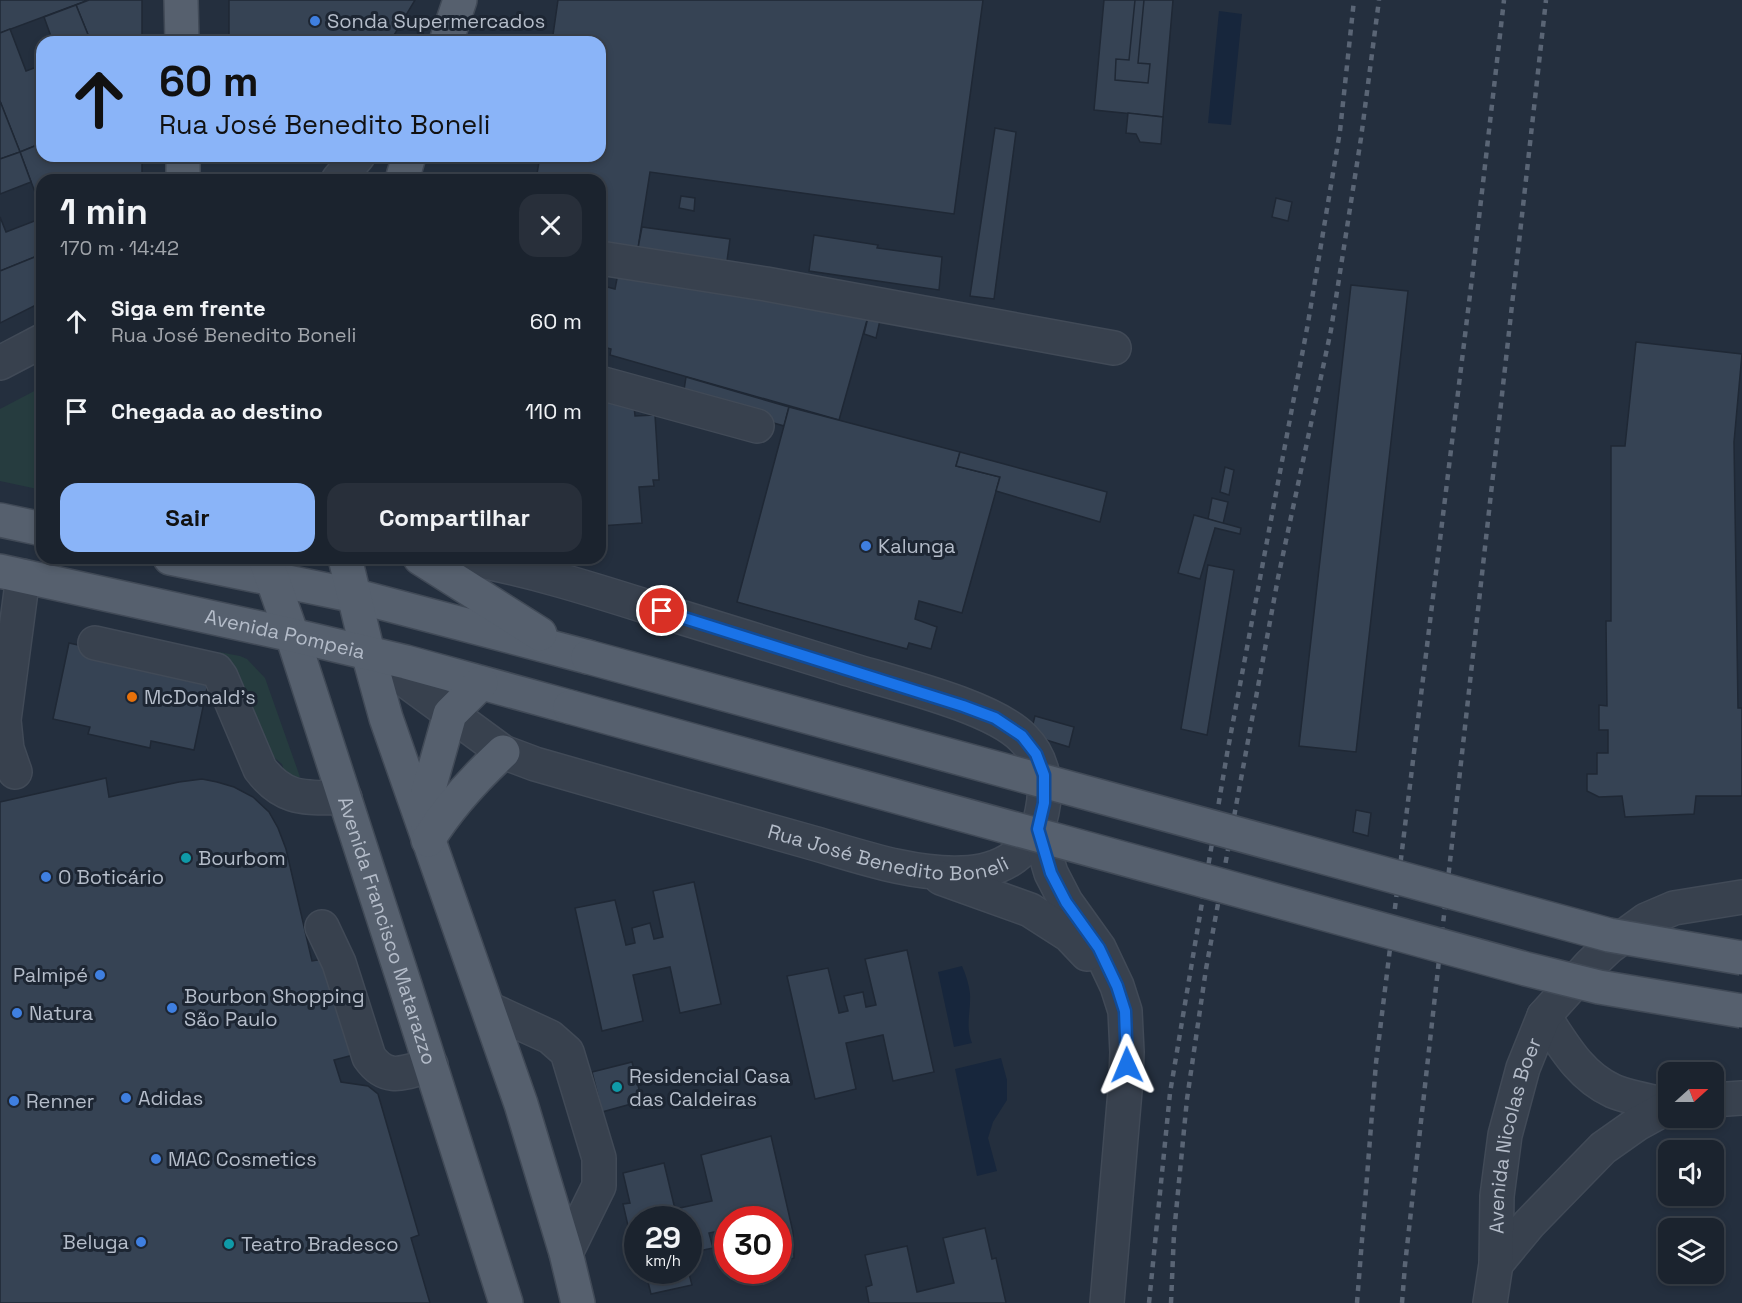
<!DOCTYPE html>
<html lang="pt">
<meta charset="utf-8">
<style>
body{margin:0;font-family:"Space Grotesk",sans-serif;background:#282f3a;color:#f1f3f6;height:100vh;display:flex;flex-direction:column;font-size:22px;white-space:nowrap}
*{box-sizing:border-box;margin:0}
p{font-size:20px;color:#a0a4aa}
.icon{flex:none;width:33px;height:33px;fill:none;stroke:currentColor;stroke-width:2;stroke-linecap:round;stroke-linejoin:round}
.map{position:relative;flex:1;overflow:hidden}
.details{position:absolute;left:36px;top:174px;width:570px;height:390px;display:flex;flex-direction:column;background:#1b232e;border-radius:18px;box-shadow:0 3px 9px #0003,0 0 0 2px #39404a}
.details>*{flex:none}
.hud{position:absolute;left:36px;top:36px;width:570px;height:126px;border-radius:18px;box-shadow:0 3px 9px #0003,0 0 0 2px #39404a;background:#8ab4f8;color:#111;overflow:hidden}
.needle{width:39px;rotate:69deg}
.buttons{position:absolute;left:1658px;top:1062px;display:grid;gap:12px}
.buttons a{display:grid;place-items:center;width:66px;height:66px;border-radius:12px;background:#1b232e;box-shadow:0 3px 9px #0003,0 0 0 2px #39404a;font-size:30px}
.speed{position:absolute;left:624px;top:1206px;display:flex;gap:12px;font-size:30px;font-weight:700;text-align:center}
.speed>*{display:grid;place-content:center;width:78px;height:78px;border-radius:50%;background:#1b232e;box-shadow:0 3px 9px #0003,0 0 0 2px #39404a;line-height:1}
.speed small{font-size:15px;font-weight:400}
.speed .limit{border:9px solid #d22;background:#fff;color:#111}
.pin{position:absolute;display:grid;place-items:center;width:51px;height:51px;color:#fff;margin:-26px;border:3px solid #fff;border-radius:50%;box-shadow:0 2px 6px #0007}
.me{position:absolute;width:66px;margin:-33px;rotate:359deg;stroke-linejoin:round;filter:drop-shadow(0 0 4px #0008)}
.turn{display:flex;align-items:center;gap:21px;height:126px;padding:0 24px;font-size:27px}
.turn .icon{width:78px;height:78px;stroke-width:2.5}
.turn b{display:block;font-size:42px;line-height:51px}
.round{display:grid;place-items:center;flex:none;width:63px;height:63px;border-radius:18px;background:#282f3a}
.summary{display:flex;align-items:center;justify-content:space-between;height:102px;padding:0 24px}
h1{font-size:36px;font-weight:600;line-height:45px}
.action{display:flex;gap:12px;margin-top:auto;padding:12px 24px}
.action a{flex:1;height:69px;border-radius:18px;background:#8ab4f8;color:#111;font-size:24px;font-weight:600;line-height:69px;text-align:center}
.action a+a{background:#282f3a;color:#f1f3f6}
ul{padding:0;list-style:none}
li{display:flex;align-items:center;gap:18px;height:90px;padding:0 24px}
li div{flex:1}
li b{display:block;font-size:22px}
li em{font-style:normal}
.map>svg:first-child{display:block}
</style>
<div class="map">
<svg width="1742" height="1303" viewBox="0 0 1742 1303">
<rect width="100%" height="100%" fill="#242f3e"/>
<g fill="#263c3f">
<polygon points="42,387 42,490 0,481 0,409"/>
<polygon points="219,652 240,656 247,659 265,678 300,777 287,781 282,764 271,755 229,662"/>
</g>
<g fill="#17263c">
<polygon points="1219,11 1242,14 1231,125 1208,123"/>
<path d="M962,966C966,975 969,984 970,994C971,1013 965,1024 972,1043L954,1047L938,972Z"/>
<polygon points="1001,1058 1007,1080 1007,1100 993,1122 988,1138 997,1171 977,1176 955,1069"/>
</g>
<g fill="#364354" stroke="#1f2835" stroke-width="1.5">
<polygon points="0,0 86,0 86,1 0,33"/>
<polygon points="89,0 142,0 142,42 91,42 76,5"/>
<polygon points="229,0 415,0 390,42 229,42"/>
<polygon points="558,0 983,0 954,214 650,172 638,248 600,243 600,180 536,180 540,156 600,156 600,42 552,42"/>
<polygon points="1104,0 1173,0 1163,117 1094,110"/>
<polygon points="1135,0 1144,0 1138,63 1150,64 1148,83 1115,80 1116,59 1129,60"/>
<polygon points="76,5 91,42 53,42 44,17"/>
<polygon points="10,29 26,71 42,65 42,100 38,102 42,113 42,143 20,152 0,101 0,33"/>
<polygon points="0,101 20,152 0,159"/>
<polygon points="1128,113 1163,117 1161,144 1140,142 1136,134 1126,133"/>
<polygon points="995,128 1016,132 994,299 970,296"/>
<polygon points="42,143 42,156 142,156 142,180 42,180 42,211 20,152"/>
<polygon points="20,152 31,182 0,194 0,159"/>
<polygon points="681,196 695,198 694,211 679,208"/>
<polygon points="1276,198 1292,202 1288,221 1272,217"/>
<polygon points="0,217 6,232 42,218 42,254 0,271"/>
<polygon points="642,227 730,239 727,261 638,248"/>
<polygon points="814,235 878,245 877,248 942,257 939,290 809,271"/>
<polygon points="42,254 42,302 0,323 0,271"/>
<polygon points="619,268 869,313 839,420 610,355 611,349 600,346 600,285 615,289"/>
<polygon points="1351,285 1408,291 1356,752 1299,746"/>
<polygon points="869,313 881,316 876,338 864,334"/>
<polygon points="1636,342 1742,354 1734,442 1738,708 1742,708 1742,796 1696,796 1694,814 1625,817 1622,796 1599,797 1587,791 1587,774 1597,774 1597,753 1608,753 1608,730 1599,730 1599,705 1607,706 1606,621 1611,621 1611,446 1625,446"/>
<polygon points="686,377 789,407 784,426 747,415 684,390"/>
<polygon points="633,396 635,416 655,415 659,480 653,480 654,486 639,487 642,523 600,526 600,397"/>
<polygon points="789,407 960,452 956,466 1000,477 962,613 919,601 915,619 937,627 931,649 909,643 907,649 737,602"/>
<polygon points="960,452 1107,492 1100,522 996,491 1000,477 956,466"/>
<polygon points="1225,467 1234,470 1229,495 1220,492"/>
<polygon points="1212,498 1228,502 1223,524 1208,519"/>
<polygon points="1194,515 1241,528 1240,534 1215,528 1200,579 1178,573"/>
<polygon points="1208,565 1234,570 1207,735 1181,729"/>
<polygon points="69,643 210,674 194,750 151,741 150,748 88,734 90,727 53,719"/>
<polygon points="1035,716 1074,727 1069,747 1030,735"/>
<polygon points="106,778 109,797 179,782 202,779 217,782 234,787 253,797 269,812 278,828 286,849 312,961 330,958 357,1054 334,1060 341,1082 368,1086 378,1094 419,1235 411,1238 430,1303 0,1303 0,802"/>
<polygon points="1356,810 1371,813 1368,836 1353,832"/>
<polygon points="694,882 721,1004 680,1013 670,967 633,975 643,1021 602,1031 575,908 615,900 626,945 635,943 632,928 650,923 654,939 663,937 653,891"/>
<polygon points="907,950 934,1072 893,1081 883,1035 846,1043 856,1089 815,1099 787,976 828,968 839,1013 848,1011 844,996 863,992 866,1007 876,1005 865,959"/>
<polygon points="632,1062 642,1101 602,1112 592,1072"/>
<polygon points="771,1136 793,1232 794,1258 778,1263 778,1220 728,1220 728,1270 719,1231 709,1233 713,1248 694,1252 691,1237 688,1238 688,1220 638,1220 637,1265 623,1204 630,1203 623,1173 664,1163 675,1209 712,1201 701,1155"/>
<polygon points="985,1228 992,1259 996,1258 1006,1303 869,1303 866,1287 872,1285 865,1255 907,1246 917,1292 954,1283 943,1238"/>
<polygon points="645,1270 688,1270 692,1285 651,1294"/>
</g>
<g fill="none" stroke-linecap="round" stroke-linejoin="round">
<defs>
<g id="minor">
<polyline points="338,180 358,156"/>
<polyline points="600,258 766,284 1114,348"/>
<polyline points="0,363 42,341"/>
<polyline points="600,383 757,426"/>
<path d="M95,643L216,670L221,677L260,769C285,802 307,797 345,798"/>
<path id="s1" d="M368,653L503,752L535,764C625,790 716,816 806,841C856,855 910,875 962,873C1002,872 1034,852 1042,812C1048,785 1043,758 1023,738C991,705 888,682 842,667C777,647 713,627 648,607C588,588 527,569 465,558"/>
<polyline points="15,772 7,749 4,720 23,576"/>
<polyline points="1038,829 1051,873 1066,902 1099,948 1117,986 1125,1011 1127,1052 1126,1079 1107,1303"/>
<polyline points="941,878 1030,910 1069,935 1087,954"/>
<path d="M322,927L339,963L369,1057C387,1083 405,1072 431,1065"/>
<polyline points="489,1009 550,1037 567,1052 599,1158 599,1186 566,1253"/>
<path d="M1544,1016C1563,1045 1580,1076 1613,1091C1630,1098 1650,1101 1668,1105"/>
<polyline points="1713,1100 1742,1098"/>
<polyline points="1496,1264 1529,1224 1603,1148 1637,1124 1668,1107"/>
<path id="s2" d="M1490,1303L1496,1264L1497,1196L1505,1135L1523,1068L1544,1016L1590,965L1609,947L1646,920L1674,908L1742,897"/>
</g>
<g id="major">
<polyline points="181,0 182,42"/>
<polyline points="446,42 460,0"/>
<polyline points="183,156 183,180"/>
<polyline points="402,180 409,156"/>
<polyline points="0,520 42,529"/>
<polyline points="170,558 356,596 588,657"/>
<path id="s3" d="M265,558L292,635L405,985L506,1303"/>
<polyline points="345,558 368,653 386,718 521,1104 566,1253 578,1303"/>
<polyline points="420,558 540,634"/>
<path id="s4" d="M0,571L292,635L406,662L570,707"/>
<polyline points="428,826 428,792 450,714 481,683"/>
<path d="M428,840C449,806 474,779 503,752"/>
</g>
</defs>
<use href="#minor" stroke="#414a57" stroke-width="36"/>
<use href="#major" stroke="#414a57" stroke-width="36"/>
<use href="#minor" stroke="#38414e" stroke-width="33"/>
<use href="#major" stroke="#56606e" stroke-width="33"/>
<g stroke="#5a6575" stroke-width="4.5" stroke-dasharray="6 6" stroke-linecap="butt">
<polyline points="1149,1303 1170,1093 1227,754 1308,323 1340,131 1354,0"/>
<polyline points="1171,1303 1174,1233 1187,1099 1206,969 1278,578 1331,330 1361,138 1379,0"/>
<polyline points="1357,1303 1376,1063 1473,270 1504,0"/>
<polyline points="1402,1303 1405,1265 1546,0"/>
</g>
<defs>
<g id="major-bridge">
<polyline points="588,657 1609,935 1742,958"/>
<polyline points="570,707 1526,969 1599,987 1742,1011"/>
</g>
</defs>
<use href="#major-bridge" stroke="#414a57" stroke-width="36" stroke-linecap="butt"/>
<use href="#major-bridge" stroke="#56606e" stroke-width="33"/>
</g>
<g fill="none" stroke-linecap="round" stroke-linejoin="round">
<defs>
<polyline id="route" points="662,611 963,706 995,718 1022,736 1036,754 1044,775 1044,803 1038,829 1051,873 1066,902 1099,948 1117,986 1125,1011 1127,1065"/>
</defs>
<use href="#route" stroke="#114b97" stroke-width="15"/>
<use href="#route" stroke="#1a73e8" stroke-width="10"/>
</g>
<g fill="#3f7fe0" stroke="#1d2633" stroke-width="2">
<circle cx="315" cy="21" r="6"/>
<circle cx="866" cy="546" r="6"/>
<circle cx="46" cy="877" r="6"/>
<circle cx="100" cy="975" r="6"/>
<circle cx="172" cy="1008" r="6"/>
<circle cx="17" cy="1013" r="6"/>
<circle cx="126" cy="1098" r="6"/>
<circle cx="14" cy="1101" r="6"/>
<circle cx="156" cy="1159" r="6"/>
<circle cx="141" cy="1242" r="6"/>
</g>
<circle fill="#e8710a" stroke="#1d2633" stroke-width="2" cx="132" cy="697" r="6"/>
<g fill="#0f9aa8" stroke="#1d2633" stroke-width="2">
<circle cx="186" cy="858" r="6"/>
<circle cx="617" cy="1087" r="6"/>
<circle cx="229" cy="1244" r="6"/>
</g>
<g text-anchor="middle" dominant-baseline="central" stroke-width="6" stroke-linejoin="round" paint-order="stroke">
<g font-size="20" fill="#b4bcc9" stroke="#1d2633" text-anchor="start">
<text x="327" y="21">Sonda Supermercados</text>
<text x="878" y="546">Kalunga</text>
<text x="144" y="697">McDonald's</text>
<text x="198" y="858">Bourbom</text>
<text x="58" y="877">O Boticário</text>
<text x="88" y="975" text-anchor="end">Palmipé</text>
<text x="184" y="996">Bourbon Shopping<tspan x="184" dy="23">São Paulo</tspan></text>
<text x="29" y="1013">Natura</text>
<text x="629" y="1076">Residencial Casa<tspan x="629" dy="23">das Caldeiras</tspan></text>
<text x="138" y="1098">Adidas</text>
<text x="26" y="1101">Renner</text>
<text x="168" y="1159">MAC Cosmetics</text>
<text x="129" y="1242" text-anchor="end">Beluga</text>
<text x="241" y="1244">Teatro Bradesco</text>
</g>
<g font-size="20" fill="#b4bcc9" stroke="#1d2633">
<text stroke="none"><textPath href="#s4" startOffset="292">Avenida Pompeia</textPath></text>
<text stroke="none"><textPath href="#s1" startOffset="567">Rua José Benedito Boneli</textPath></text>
<text stroke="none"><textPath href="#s3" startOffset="392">Avenida Francisco Matarazzo</textPath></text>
<text stroke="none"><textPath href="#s2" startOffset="170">Avenida Nicolas Boer</textPath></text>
</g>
</g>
</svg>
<div class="buttons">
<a><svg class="needle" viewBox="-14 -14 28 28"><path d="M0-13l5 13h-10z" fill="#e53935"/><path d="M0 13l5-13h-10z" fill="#a0a4aa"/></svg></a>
<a><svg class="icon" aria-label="sound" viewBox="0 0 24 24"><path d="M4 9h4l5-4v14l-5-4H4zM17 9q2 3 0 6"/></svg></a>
<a><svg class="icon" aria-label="layers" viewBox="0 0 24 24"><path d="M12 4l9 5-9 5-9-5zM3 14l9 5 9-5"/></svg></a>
</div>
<div class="speed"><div>29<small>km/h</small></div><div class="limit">30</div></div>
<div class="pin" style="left:662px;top:611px;background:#d93025"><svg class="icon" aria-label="arrive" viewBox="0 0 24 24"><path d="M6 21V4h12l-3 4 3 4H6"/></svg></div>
<svg class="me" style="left:1127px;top:1065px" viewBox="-20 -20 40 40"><path d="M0-17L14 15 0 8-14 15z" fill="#1a73e8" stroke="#fff" stroke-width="4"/></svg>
<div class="hud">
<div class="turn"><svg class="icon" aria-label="ahead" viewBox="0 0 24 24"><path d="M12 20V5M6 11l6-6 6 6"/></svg><div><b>60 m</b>Rua José Benedito Boneli</div></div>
</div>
<section class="details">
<div class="summary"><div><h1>1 min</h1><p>170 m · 14:42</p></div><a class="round"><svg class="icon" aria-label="close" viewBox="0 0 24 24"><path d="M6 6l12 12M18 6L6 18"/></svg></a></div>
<ul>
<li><svg class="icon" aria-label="ahead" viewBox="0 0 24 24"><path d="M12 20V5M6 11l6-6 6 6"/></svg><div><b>Siga em frente</b><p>Rua José Benedito Boneli</p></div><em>60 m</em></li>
<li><svg class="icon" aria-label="arrive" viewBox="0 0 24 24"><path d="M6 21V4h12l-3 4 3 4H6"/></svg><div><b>Chegada ao destino</b></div><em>110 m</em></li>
</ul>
<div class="action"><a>Sair</a><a>Compartilhar</a></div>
</section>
</div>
